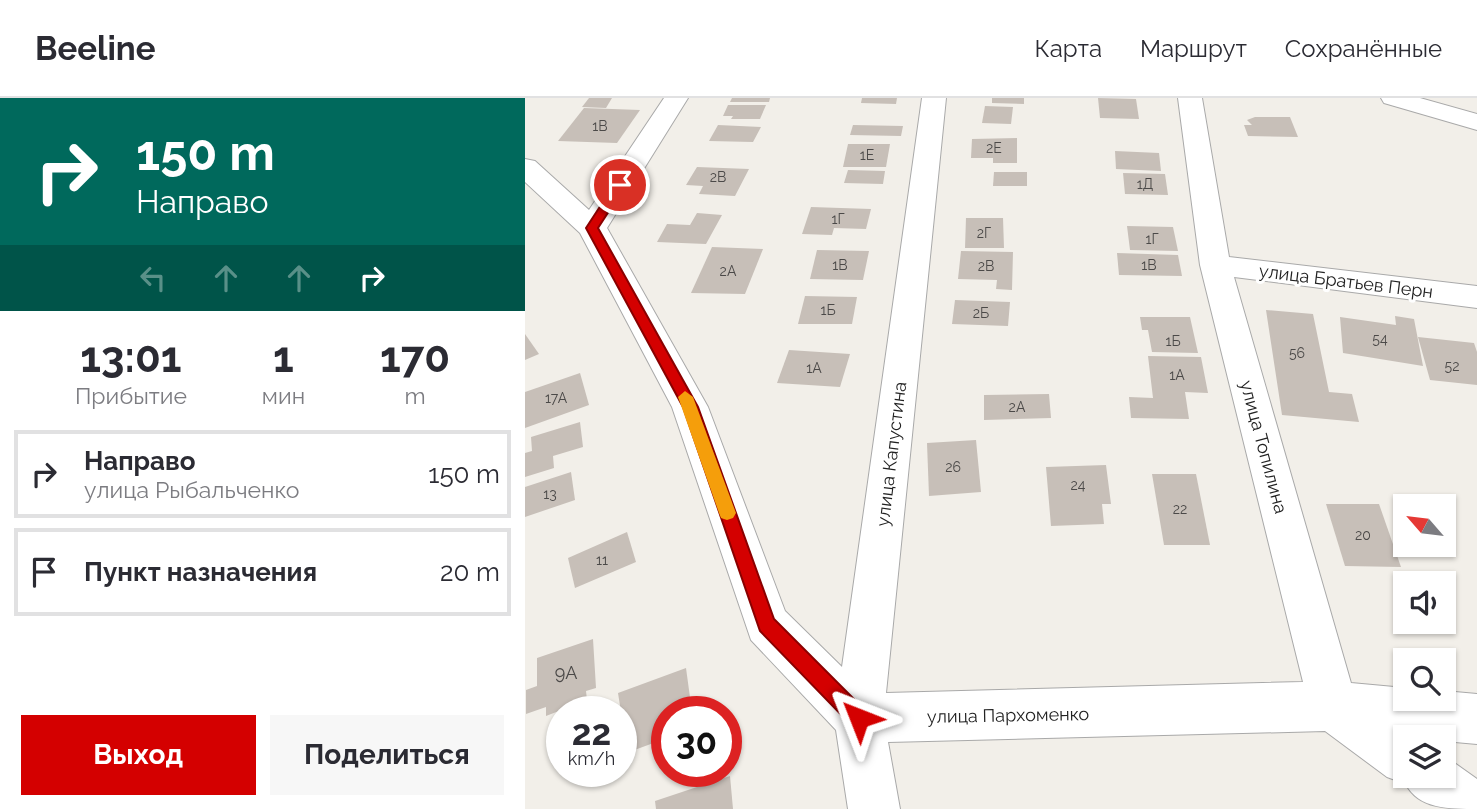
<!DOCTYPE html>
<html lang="ru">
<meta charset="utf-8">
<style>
body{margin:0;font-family:Raleway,sans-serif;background:#f7f7f7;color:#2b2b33;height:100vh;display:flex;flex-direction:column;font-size:26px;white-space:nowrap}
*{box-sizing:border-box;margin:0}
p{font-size:23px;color:#7c7c81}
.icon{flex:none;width:38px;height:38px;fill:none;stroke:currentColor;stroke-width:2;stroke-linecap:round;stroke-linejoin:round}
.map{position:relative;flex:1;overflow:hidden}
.panel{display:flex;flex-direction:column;background:#fff;width:525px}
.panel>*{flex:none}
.guide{background:#00695c;color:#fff;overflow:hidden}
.needle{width:46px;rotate:298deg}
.tools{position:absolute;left:868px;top:396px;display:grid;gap:14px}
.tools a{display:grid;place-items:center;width:63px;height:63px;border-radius:0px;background:#fff;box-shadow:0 2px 5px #0004;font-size:35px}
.speed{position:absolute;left:21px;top:598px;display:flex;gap:14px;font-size:35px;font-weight:700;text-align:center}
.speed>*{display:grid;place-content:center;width:91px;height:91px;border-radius:50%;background:#fff;box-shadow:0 2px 5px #0004;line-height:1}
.speed small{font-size:18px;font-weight:400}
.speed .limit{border:10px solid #d22;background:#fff;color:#111}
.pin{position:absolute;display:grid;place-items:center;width:60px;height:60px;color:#fff;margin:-30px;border:4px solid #fff;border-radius:50%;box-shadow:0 2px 7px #0007}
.me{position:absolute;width:77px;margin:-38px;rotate:315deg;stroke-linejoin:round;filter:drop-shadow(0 0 5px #0008)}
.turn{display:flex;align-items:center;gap:24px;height:147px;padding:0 21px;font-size:32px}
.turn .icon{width:91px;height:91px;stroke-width:2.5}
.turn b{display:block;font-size:49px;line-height:60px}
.lanes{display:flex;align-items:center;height:66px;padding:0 21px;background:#0003;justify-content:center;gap:35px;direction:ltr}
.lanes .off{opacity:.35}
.eta{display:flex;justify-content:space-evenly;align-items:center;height:119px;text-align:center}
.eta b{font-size:42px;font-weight:700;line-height:49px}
.primary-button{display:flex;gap:14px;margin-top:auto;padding:14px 21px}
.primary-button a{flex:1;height:80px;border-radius:0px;background:#d40000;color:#fff;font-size:28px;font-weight:700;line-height:80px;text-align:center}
.primary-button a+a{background:#f7f7f7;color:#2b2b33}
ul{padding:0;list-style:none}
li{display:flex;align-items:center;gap:21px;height:88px;margin:0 14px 10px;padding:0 7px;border:4px solid #e1e1e2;border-radius:0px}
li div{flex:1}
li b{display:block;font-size:26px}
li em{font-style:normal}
header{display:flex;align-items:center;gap:42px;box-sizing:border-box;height:98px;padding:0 35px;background:#fff;border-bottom:2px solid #e1e1e2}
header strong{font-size:33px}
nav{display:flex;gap:38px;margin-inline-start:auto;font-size:24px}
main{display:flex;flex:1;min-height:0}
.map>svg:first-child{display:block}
</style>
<header>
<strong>Beeline</strong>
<nav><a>Карта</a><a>Маршрут</a><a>Сохранённые</a></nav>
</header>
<main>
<section class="panel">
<div class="guide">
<div class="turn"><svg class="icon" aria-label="right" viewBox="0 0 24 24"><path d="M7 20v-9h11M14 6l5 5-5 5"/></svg><div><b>150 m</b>Направо</div></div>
<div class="lanes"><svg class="icon off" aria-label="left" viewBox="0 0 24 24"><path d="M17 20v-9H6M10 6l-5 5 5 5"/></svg><svg class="icon off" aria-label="ahead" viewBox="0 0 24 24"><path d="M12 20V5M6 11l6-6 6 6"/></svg><svg class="icon off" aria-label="ahead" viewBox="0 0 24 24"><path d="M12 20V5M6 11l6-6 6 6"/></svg><svg class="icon" aria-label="right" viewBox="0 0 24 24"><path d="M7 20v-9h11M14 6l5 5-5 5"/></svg></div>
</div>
<div class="eta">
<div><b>13:01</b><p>Прибытие</p></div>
<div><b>1</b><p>мин</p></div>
<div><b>170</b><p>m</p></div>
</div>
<ul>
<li><svg class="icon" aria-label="right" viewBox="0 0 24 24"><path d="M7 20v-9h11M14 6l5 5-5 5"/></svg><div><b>Направо</b><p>улица Рыбальченко</p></div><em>150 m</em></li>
<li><svg class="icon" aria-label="arrive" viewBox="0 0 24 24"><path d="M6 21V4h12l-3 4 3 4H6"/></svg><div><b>Пункт назначения</b></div><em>20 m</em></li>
</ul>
<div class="primary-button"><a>Выход</a><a>Поделиться</a></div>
</section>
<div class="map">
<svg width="952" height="711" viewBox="0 0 952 711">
<rect width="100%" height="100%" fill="#f2efe9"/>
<g fill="#c7bfb8">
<polygon points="64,0 87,0 81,10 57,9"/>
<polygon points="207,0 245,0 244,4 205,4"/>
<polygon points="337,0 372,0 371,6 336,5"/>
<polygon points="467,0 499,0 499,6 467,5"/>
<polygon points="573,0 611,1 614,21 575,20"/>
<polygon points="203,7 241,7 235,21 206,21 208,18 198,18"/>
<polygon points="460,8 488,9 486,26 457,25"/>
<polygon points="59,10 115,12 92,45 33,43"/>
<polygon points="730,19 765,19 773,39 723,38 719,27 727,27 722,22"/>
<polygon points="193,27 236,29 228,44 184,43"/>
<polygon points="328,27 378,28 376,38 325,37"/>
<polygon points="492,40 492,65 468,65 468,60 446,60 447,41"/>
<polygon points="323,46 365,46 361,69 318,69"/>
<polygon points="590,53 634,55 636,73 591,71"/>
<polygon points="172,69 224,71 210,98 174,96 178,88 161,87"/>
<polygon points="323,72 360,73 358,86 319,85"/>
<polygon points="469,74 502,74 502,88 468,88"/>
<polygon points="598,75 640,76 643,97 600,96"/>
<polygon points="286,109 346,111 341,131 309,130 307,137 277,136"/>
<polygon points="172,115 197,117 181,146 132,144 142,126 165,127"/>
<polygon points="441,120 478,120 479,150 440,150"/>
<polygon points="602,128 648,129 653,153 605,152"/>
<polygon points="187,149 238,151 220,196 166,195"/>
<polygon points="292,152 344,153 338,182 285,181"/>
<polygon points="436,153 488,154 487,192 471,191 472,182 433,181"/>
<polygon points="592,155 653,157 657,178 594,177"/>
<polygon points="280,198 332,199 327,226 273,226"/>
<polygon points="430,202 485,204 483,228 427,226"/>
<polygon points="741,212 788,216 804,294 827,296 834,324 757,317"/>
<polygon points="870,218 889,221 898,268 818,255 815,219 871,227"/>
<polygon points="615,219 665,219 673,255 627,254 623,232 617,232"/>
<polygon points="0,236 14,256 0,262"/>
<polygon points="893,239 949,245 952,254 952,287 905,282"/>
<polygon points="264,252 325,256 315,289 252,285"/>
<polygon points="623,258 676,259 683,295 660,294 664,321 606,320 604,299 628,300"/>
<polygon points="55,275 64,307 0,330 0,294"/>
<polygon points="524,296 526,320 459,322 459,297"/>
<polygon points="55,324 58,349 28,358 29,370 0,379 0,355 7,353 6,339"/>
<polygon points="451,342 456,394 404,398 402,345"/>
<polygon points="581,367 586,406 577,406 579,426 526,428 521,369"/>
<polygon points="46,374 50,402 0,419 0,389"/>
<polygon points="627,376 671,376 685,447 639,447"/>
<polygon points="801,406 854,406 876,469 820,468"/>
<polygon points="102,434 111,464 50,490 43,460"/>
<polygon points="68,541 71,590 61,593 62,602 21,618 21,609 1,616 1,592 12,588 12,560"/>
<polygon points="161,570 167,614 142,614 142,640 96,657 96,614 93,595"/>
<polygon points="205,678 208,711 131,711 130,703"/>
</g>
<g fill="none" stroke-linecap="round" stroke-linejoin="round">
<defs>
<g id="street">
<path d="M139,0H163L82,130L183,309L260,513L317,569L397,0H421L361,595L778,584L675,167L653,0H677L704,159L952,188V210L709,179L826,585L880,590V600H919V593L952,596V646L919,643V639H880V677H919V658L921,659L952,681V711C925,711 893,711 881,686L862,679L800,633L363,644L375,711H323L311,632L226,542L147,309L55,135L0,84V61L10,63L64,112Z"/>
<polygon points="856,0 895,0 952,16 952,32 859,5"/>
</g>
</defs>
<use href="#street" stroke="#a9a9a9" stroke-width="2"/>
<use href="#street" fill="#fff" fill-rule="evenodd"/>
</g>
<polygon fill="#d40000" stroke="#8a0000" stroke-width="2" points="95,83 101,87 73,130 173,309 249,521 341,613 344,620 341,628 334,631 327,628 235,533 158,309 61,130 91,84"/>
<polygon fill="#f59e0b" points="160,293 168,299 211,415 208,420 202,422 196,420 194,415 153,299"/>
<g text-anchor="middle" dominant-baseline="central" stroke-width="6" stroke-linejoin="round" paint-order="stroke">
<g font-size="14" fill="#4b4948">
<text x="75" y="28">1В</text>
<text x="469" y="50">2Е</text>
<text x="342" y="57">1Е</text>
<text x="193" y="79">2В</text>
<text x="620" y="86">1Д</text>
<text x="313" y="121">1Г</text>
<text x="459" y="135">2Г</text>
<text x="627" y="141">1Г</text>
<text x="315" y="167">1В</text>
<text x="624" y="167">1В</text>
<text x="461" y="168">2В</text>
<text x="203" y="173">2А</text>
<text x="303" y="212">1Б</text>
<text x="456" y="215">2Б</text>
<text x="855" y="241">54</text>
<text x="648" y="243">1Б</text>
<text x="772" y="255">56</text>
<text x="927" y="268">52</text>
<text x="289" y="270">1А</text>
<text x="652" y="277">1А</text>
<text x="31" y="300">17А</text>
<text x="492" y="309">2А</text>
<text x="428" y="369">26</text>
<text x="553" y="387">24</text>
<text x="25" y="396">13</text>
<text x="655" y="411">22</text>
<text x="838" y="437">20</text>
<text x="77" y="462">11</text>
</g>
<g font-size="18" fill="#222" stroke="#fff">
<text transform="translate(821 183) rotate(7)">улица Братьев Перн</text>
<text transform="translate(739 349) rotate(75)">улица Топилина</text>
<text transform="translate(366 356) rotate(-83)">улица Капустина</text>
<text transform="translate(483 617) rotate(-1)">улица Пархоменко</text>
</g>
<g font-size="18" fill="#4b4948">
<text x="41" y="574">9А</text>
</g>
</g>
</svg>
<div class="tools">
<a><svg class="needle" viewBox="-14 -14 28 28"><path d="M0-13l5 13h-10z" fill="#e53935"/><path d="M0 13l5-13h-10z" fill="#7c7c81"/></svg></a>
<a><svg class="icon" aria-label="sound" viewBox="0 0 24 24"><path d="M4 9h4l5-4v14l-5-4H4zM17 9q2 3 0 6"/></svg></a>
<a><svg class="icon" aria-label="search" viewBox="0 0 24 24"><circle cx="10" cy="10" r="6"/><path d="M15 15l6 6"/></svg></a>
<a><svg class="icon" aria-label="layers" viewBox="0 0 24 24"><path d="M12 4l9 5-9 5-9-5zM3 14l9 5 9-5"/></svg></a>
</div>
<div class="speed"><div>22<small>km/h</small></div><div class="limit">30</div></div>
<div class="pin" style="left:95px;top:87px;background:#d93025"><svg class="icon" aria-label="arrive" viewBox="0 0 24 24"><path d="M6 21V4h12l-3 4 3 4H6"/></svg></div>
<svg class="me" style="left:334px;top:620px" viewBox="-20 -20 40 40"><path d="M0-17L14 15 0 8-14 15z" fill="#d40000" stroke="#fff" stroke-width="4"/></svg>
</div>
</main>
